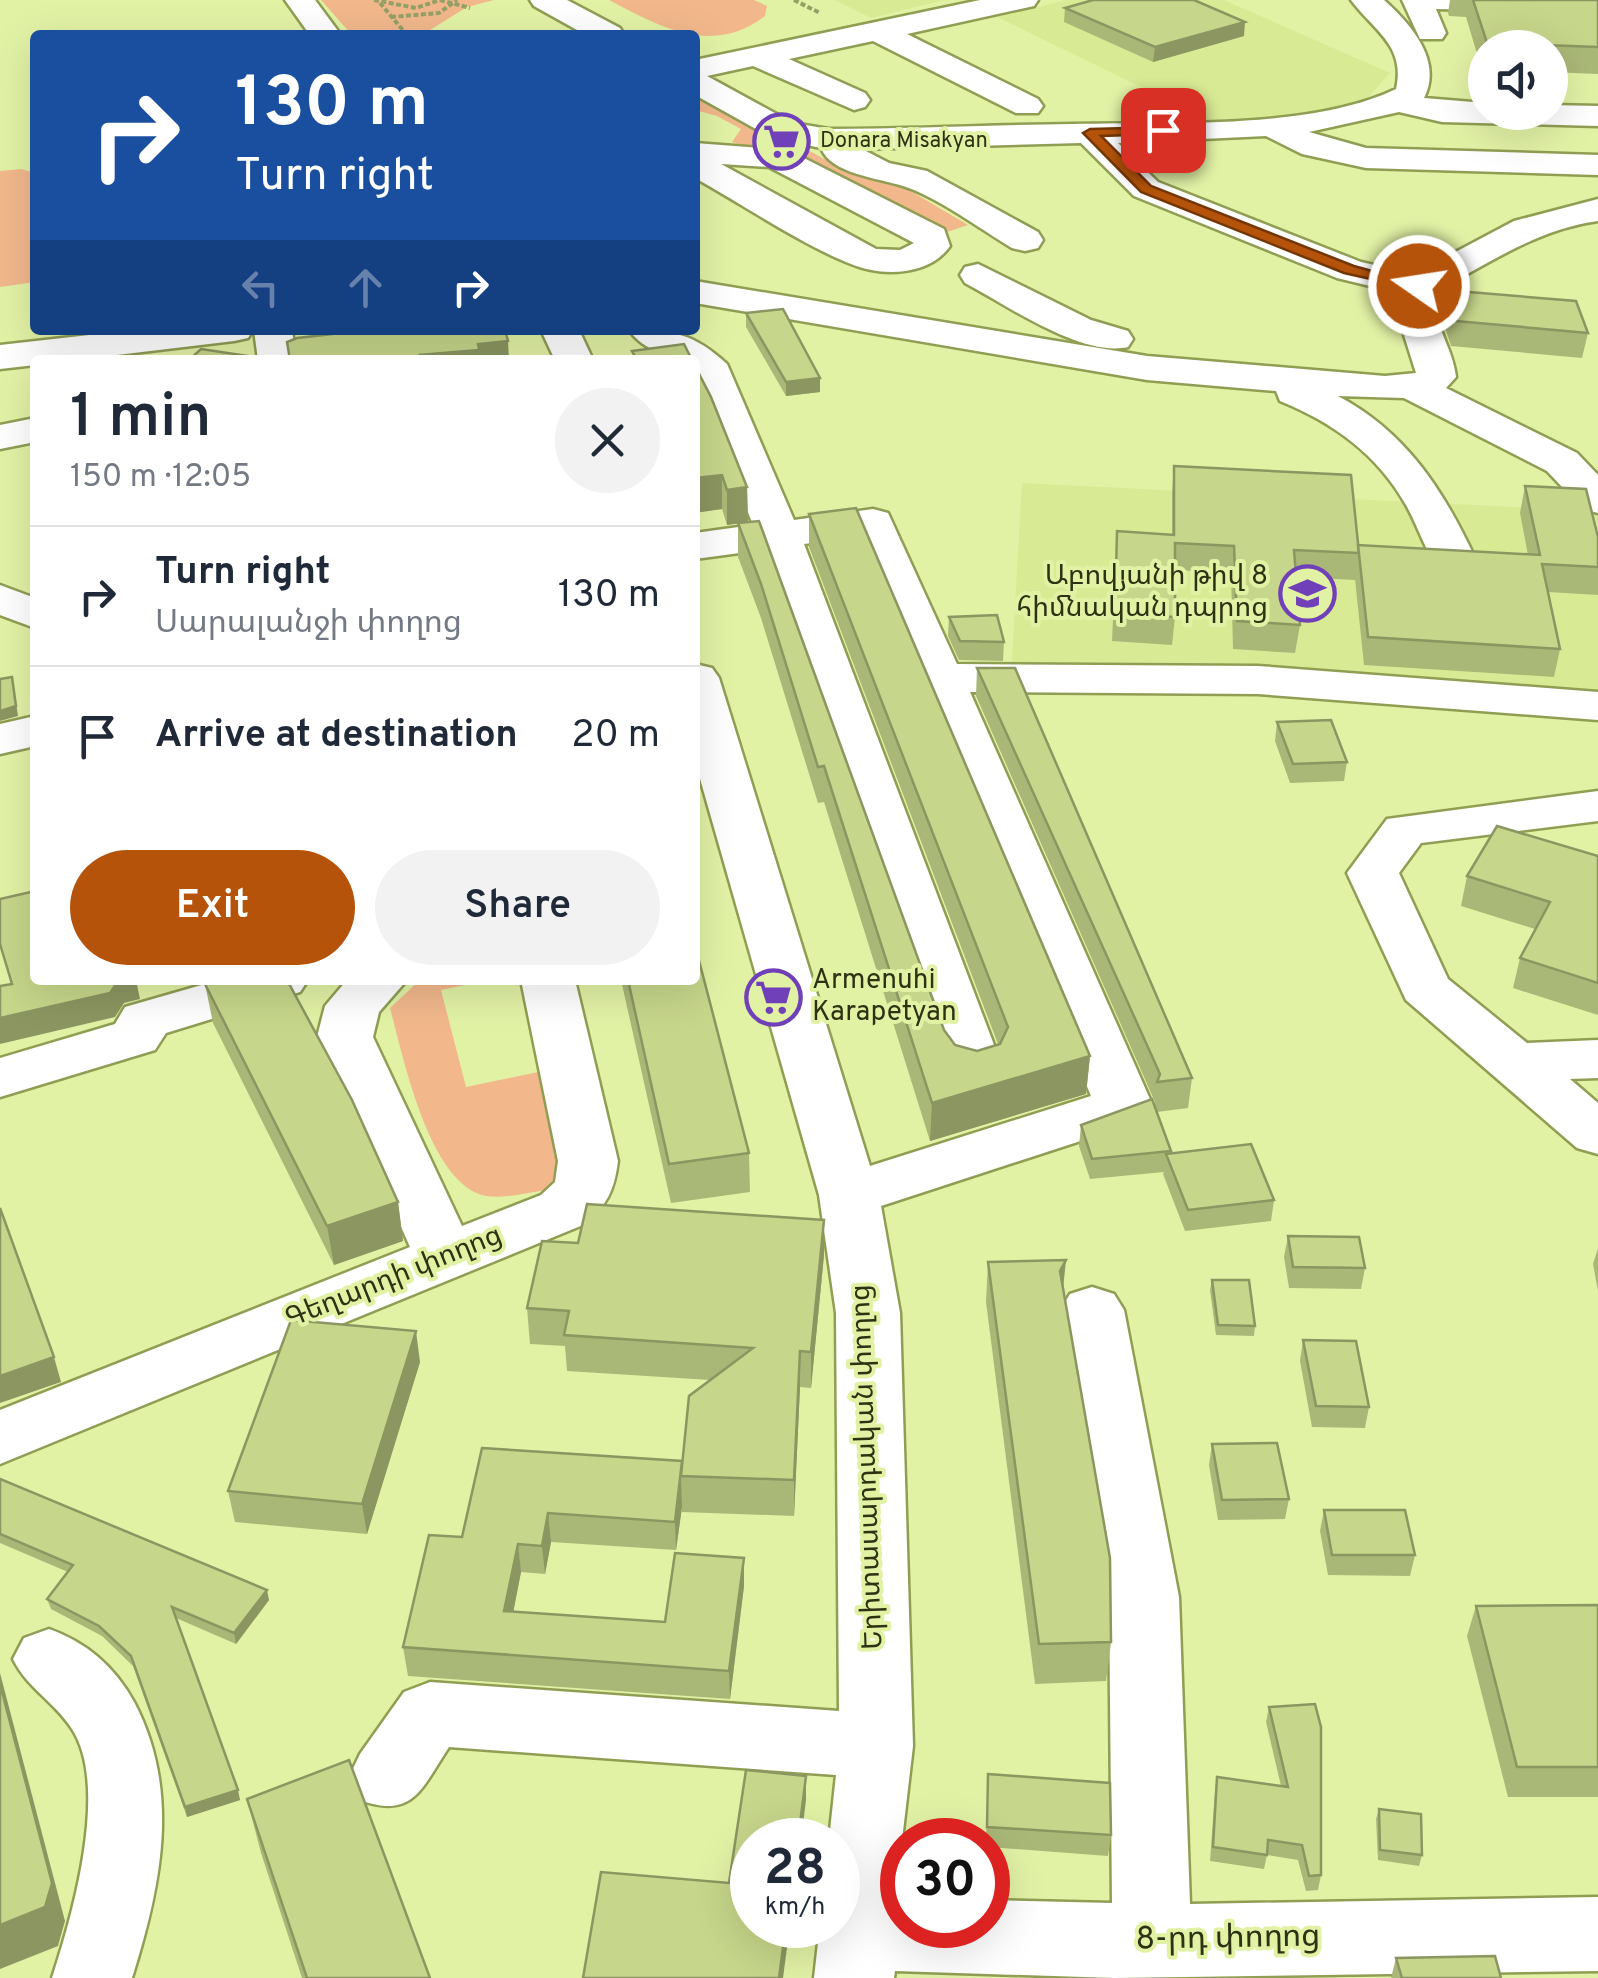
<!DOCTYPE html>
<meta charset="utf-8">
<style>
body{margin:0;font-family:Overpass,"Noto Sans Armenian",sans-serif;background:#f2f2f3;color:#1f2937;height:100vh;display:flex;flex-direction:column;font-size:38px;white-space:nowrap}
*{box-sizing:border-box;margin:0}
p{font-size:32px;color:#747a83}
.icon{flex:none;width:55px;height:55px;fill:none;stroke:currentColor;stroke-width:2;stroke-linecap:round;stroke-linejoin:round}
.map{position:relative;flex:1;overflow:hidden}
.sheet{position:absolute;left:30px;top:355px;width:670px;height:630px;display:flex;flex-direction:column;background:#fff;border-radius:10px;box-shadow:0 10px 40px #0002}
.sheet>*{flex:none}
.banner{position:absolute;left:30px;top:30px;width:670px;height:305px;border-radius:10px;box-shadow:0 10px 40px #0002;background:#1a4fa0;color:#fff;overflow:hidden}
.tools{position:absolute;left:1468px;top:30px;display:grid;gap:20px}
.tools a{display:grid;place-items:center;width:100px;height:100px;border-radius:50%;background:#fff;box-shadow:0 10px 40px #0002;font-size:50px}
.speed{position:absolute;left:730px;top:1818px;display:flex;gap:20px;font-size:50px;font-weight:700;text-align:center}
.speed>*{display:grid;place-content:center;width:130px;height:130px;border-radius:50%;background:#fff;box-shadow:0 10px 40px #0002;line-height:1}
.speed small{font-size:25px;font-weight:400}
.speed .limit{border:15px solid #d22;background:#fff;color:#111}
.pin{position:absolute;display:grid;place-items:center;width:85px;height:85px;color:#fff;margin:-42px;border-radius:20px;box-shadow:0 5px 15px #0006}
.me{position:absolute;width:110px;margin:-55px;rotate:283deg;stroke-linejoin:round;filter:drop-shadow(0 0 8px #0008)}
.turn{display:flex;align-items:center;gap:35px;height:210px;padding:0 40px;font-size:45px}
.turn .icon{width:130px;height:130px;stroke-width:2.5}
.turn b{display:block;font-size:70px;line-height:85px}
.lanes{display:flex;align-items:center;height:95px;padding:0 40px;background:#0003;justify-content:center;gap:50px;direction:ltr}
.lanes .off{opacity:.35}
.round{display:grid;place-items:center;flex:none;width:105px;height:105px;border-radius:52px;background:#f2f2f3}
.headline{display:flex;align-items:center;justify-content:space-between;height:170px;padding:0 40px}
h1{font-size:60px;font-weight:600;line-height:75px}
.primary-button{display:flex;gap:20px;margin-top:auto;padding:20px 40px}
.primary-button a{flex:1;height:115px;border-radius:60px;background:#b45309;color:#fff;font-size:40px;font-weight:600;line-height:115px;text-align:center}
.primary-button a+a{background:#f2f2f3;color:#1f2937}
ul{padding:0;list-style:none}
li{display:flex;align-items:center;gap:30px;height:140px;padding:0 40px;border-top:2px solid #e0e1e3}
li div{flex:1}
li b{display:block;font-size:38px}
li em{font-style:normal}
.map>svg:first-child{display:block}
</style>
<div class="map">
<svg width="1598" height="1978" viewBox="0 0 1598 1978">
<rect width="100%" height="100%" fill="#e2f2a5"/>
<g fill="#d9ea95">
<polygon points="835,0 945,0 871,18"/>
<polygon points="1067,0 1224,0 1390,73 1366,100 1286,119 1207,119 997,17"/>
<polygon points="1022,483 1598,511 1598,707 1011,676"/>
</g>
<g fill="#f2b88c">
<polygon points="321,0 494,0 467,7 422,35 352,35"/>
<path d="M609,0H754L767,6L765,16C713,57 658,26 609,0Z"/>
<polygon points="695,89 843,169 902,186 968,225 944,233 754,149 732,142 741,129 717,116 695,110"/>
<polygon points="21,169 35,173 35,282 0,287 0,171"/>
<path d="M420,980H489L441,990L466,1087L543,1071L565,1166L548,1190C530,1192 504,1199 486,1196C429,1185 403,1056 390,1008Z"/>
</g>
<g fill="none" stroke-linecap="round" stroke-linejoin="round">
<defs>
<g id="minor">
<polygon points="285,0 315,0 341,35 310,35"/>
<polygon points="530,0 567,0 620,28 624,35 586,35 534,6"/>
<path d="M980,0H1038L1034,6L907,34L1038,99L1043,106L1038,113H1016L873,41L789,59L865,93L870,100L865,107L854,110L753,66L707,76L793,123L829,129C910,129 991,125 1073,124C1167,122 1311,130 1396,89C1406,45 1373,30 1351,0H1384C1411,24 1443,61 1424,98L1485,103V112H1550V105L1598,106V126L1442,122L1399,112L1309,132L1366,148L1598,155V175L1366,168L1302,154L1266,136L1118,143L1158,182L1361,262L1414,274L1514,221L1598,199V221C1538,229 1489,263 1437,291C1431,325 1453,346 1456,377L1446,388L1577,453L1598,475V513L1583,509L1547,471L1404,398L1338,396C1406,432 1444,491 1476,560L1470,569L1454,573L1438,569C1425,550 1418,526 1406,505C1377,454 1334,423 1280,401L1276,391L1147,380L695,303V281L1147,356L1385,376L1416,373L1398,316L1399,293L1337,278L1134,196L1081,143L862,149L889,163L927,171L1038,232L1043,240L1038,248L1025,251L1012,248C980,229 938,197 903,186C878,178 831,174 821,148L772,138L695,95V60Z"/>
<polygon points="1402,0 1598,0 1598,12 1436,9 1446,33 1442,39 1420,39"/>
<path d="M695,143L788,150L944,229L950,246C929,276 882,277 851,264C802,245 742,204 695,178ZM721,164L769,167L914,243L900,250L876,249Z"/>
<path d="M978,264L1091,320L1128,331L1133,339L1128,347C1082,358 1005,304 965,283L960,275L965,267Z"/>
<polygon points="134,330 253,330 248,338 234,341 75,360 35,360 35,365 0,369 0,345"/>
<polygon points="254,330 292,330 296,360 258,360"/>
<polygon points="541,330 579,330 593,360 555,360"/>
<path d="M629,330C673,330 693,333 727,364L794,520L873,509L888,513L957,664L1258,666L1598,692V720L1258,694L970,692L1153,1106L1145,1120L881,1206L900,1313L913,1746L902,1840V1925H988V1900L1112,1903L1109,1597L1060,1310L1070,1294L1092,1287L1114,1294L1124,1310L1179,1597L1190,1904L1598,1897V1971L1114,1978L895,1971L894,1978H814L820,1925H838V1840H829L836,1775L449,1747C422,1787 414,1820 360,1800L349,1777L360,1754L404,1692L430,1682L839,1711L836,1313L819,1195L695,761V664L712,668L719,678L870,1166L1091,1096L858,537L804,544L1002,1066L994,1079L974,1085L954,1079L946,1066L762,550L695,559V533L753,525L695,376V360C672,360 643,350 629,330Z"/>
<polygon points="35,418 35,442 0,449 0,425"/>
<polygon points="0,585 35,598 35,628 0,615"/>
<polygon points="35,716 35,746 0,754 0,724"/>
<polygon points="1598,791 1598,821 1421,843 1399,873 1448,979 1527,1043 1598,1040 1598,1078 1570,1079 1598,1103 1598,1154 1577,1148 1406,1000 1347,873 1387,819"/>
<polygon points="219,980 308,980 300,992 166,1033 155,1050 0,1097 0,1058 115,1024 125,1007"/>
<path d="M347,980H407L379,1012L373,1037L462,1226L541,1195L555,1182L558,1161L521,980H575L618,1161C614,1192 607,1205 583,1225L0,1464V1410L410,1247L317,1037L325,1006Z"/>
<path d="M49,1629C86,1642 115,1667 134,1702C181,1791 161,1886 132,1978H52C72,1917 110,1787 72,1729C55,1702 27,1688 13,1659L24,1638Z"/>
</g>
</defs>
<use href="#minor" stroke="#909e54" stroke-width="5"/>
<g stroke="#94a066" stroke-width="4" stroke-dasharray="5 2.5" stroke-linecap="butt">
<polyline points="374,0 416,8 440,0"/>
<polyline points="440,0 470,8"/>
<polyline points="794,0 820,13"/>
<polyline points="380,3 407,35"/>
<polyline points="391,17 439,13 457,0"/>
</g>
<use href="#minor" fill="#fff" fill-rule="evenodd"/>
</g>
<g fill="#aab877">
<polygon points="1450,0 1598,0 1598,74 1550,72 1550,48 1485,48 1485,70 1482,70 1466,17 1449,16 1448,13"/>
<polygon points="1065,8 1244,36 1153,62 1064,22"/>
<polygon points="1445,290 1588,333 1582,358 1451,346 1441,315"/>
<polygon points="746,313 820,392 786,396 746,327"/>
<polygon points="695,366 747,487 748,522 727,525 722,509 695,512"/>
<polygon points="1174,466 1358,546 1528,555 1520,513 1525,486 1598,567 1598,595 1548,592 1560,649 1554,677 1364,665 1355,579 1355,580 1296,577 1300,625 1295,653 1233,649 1231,573 1175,570 1175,617 1172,645 1112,641 1117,531 1172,534 1172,493"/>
<polygon points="809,514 1090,1056 1086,1094 930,1141 824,802 818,803 761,618 738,557 738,523 944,1030 955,1045 977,1051 998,1044 809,547"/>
<polygon points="949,617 1004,642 1003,661 959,660 948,636"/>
<polygon points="977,668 1192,1078 1188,1108 1157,1112 1171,1153 1274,1200 1271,1221 1185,1231 1163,1174 1164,1172 1090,1179 1079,1146 1081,1125 1155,1106 1155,1102 976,696"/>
<polygon points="1277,722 1347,762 1344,781 1290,783 1275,741"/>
<polygon points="1598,856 1598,1015 1513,988 1520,958 1535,929 1461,906 1467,876"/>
<polygon points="621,980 695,980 749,1153 750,1192 671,1203"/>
<polygon points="205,984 398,1202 403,1241 334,1265 213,1023"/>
<polygon points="824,1220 824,1255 811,1388 800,1387 794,1516 682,1512 682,1507 676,1550 551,1542 545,1574 521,1572 513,1612 665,1622 744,1558 744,1586 730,1699 408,1676 403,1647 462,1537 682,1461 710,1380 567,1371 565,1346 530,1344 527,1308 578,1243"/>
<polygon points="1288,1236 1365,1268 1361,1289 1289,1288 1284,1257"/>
<polygon points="1598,1248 1598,1291 1593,1264"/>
<polygon points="988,1262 1063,1289 1111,1642 1106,1681 1035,1684 986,1302"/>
<polygon points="1212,1280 1255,1326 1254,1336 1216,1335 1210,1290"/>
<polygon points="1303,1340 1369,1407 1365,1428 1312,1427 1300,1361"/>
<polygon points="420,1362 367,1534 235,1522 228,1491"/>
<polygon points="1212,1444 1289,1499 1285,1519 1218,1520 1209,1465"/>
<polygon points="0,1479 269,1600 236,1644 176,1618 240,1800 187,1817 133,1666 102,1636 51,1609 47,1599 68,1572 0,1543"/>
<polygon points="1324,1510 1415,1555 1410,1576 1328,1575 1320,1531"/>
<polygon points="1598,1605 1598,1797 1508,1797 1467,1636 1476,1606"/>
<polygon points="1269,1707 1321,1875 1318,1890 1306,1891 1298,1860 1267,1855 1264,1869 1210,1861 1215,1791 1217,1777 1281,1786 1266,1722"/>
<polygon points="988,1774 1111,1835 1108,1856 988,1847 988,1840 986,1840"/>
<polygon points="247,1799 430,1978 302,1978 261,1853"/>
<polygon points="1379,1809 1422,1855 1419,1866 1378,1860 1376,1819"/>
<polygon points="1396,1958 1501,1978 1391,1978"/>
</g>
<g fill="#8b9661">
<polygon points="1245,22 1244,36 1153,62 1155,47"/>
<polygon points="508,341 509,360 421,360 420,355 478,344"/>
<polygon points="820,378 820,392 786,396 786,382"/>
<polygon points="722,475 722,509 695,513 695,478"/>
<polygon points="747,487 748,522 727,525 727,490"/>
<polygon points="12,677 18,716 0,721 0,711"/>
<polygon points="119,980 136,980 140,999 124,1003 115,1017 0,1044 0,1018"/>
<polygon points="1090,1056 1086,1094 930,1141 932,1103"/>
<polygon points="398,1202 403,1241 334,1265 327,1226"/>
<polygon points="824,1220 824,1255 811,1388 811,1352"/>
<polygon points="1066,1260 1062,1299 1060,1271"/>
<polygon points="416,1331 420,1362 367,1534 362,1504"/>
<polygon points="800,1351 800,1387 794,1516 794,1480"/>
<polygon points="54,1357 61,1382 0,1403 0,1376"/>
<polygon points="681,1478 682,1507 676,1550 675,1522"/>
<polygon points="548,1513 551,1542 545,1574 542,1546"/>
<polygon points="518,1544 521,1572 508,1639 504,1611"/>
<polygon points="744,1558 744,1586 730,1699 729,1671"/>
<polygon points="267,1590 269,1600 236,1644 234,1633"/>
<polygon points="0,1673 65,1921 58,1946 0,1969"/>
<polygon points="806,1776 806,1800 801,1840 798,1840"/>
<polygon points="238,1790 240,1800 187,1817 185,1807"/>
<polygon points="786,1925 790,1925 783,1978 779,1978"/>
</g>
<g fill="#c6d68a" stroke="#8b9661" stroke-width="2.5">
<polygon points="1093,0 1194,0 1245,22 1155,47 1065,8"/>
<polygon points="1473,0 1598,0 1598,47 1487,43"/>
<polygon points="1445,290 1576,301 1588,333 1456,321"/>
<polygon points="783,309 820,378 786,382 746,313"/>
<polygon points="368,330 505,330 508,341 478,344 479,350 420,355 421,360 290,360 287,342 297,338"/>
<polygon points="684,344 692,360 637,360 632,351"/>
<polygon points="201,349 274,360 189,360"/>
<polygon points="695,366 711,397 747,487 727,490 722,475 695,478"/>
<polygon points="1174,466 1351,475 1359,553 1294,550 1300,625 1237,621 1234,546 1175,543 1175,617 1115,614 1117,531 1174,535"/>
<polygon points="1525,486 1586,489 1598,537 1598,567 1542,564 1560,649 1368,637 1358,545 1540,555"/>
<polygon points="856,508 1090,1056 932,1103 824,766 818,767 761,584 738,523 759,521 944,1030 955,1045 977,1051 1000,1044 1008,1027 809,514"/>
<polygon points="997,615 1004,642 960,641 949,617"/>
<polygon points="977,668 1015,668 1192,1078 1157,1082 1160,1074"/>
<polygon points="12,677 16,706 0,711 0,679"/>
<polygon points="1331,720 1347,762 1293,764 1277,722"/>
<polygon points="1497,826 1598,856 1598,983 1520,958 1550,902 1467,876"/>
<polygon points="35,891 35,980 119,980 110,993 0,1018 0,986 12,984 0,944 0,899"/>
<polygon points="695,945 749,1153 669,1164 628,980 695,980"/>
<polygon points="219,980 287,980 352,1100 398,1202 327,1226 205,984"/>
<polygon points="1152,1099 1171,1151 1092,1159 1081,1125"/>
<polygon points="1251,1144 1274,1200 1188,1210 1166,1154"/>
<polygon points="587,1204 824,1220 811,1352 800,1351 794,1480 681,1476 689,1396 753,1348 564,1335 569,1311 527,1308 542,1241 578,1243"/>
<polygon points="0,1208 54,1357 0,1376"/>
<polygon points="1288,1236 1359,1237 1365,1268 1293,1267"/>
<polygon points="1066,1260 1060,1271 1110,1558 1111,1642 1039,1644 988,1262"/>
<polygon points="1212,1280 1249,1280 1255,1326 1218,1325"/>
<polygon points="291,1320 416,1331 362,1504 228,1491"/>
<polygon points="1303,1340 1356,1341 1369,1407 1316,1406"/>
<polygon points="1277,1443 1289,1499 1222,1500 1212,1444"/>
<polygon points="482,1448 682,1461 675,1522 548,1513 542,1546 518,1544 504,1611 665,1622 675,1553 744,1558 729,1671 403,1647 429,1535 462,1537"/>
<polygon points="0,1479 267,1590 234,1633 172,1607 238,1790 185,1807 131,1656 99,1626 47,1599 73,1565 0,1534"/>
<polygon points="1324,1510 1405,1510 1415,1555 1332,1555"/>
<polygon points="1598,1605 1598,1767 1517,1767 1476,1606"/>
<polygon points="0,1684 52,1883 45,1907 0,1925"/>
<polygon points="1315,1704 1321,1727 1321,1875 1309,1876 1302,1845 1268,1840 1267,1855 1213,1847 1217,1777 1288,1787 1269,1707"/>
<polygon points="349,1760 430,1978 307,1978 247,1799"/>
<polygon points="746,1770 806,1776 798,1840 752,1840 752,1925 786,1925 779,1978 583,1978 601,1872 729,1883"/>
<polygon points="988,1774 1110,1783 1111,1835 987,1827"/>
<polygon points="1379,1809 1421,1814 1422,1855 1380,1850"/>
<polygon points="1495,1956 1501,1978 1402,1978 1396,1958"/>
</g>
<polygon fill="#b45309" stroke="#753606" stroke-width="2.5" points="1168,127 1168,133 1163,134 1101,136 1151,186 1354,266 1427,286 1419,290 1344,273 1141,192 1083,133 1090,129"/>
<defs>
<symbol id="supermarket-ring" viewBox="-11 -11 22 22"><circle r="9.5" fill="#e2f2a5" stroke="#7040b8" stroke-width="1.5"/><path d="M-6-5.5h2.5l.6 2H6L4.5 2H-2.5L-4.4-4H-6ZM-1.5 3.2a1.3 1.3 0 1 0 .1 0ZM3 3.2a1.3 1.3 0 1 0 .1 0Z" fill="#7040b8"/></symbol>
<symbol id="school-ring" viewBox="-11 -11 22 22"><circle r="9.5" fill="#e2f2a5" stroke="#7040b8" stroke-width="1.5"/><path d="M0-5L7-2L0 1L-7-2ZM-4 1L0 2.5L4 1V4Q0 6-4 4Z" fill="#7040b8"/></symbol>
</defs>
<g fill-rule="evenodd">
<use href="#supermarket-ring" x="750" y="110" width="63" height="63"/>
<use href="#school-ring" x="1276" y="562" width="63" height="63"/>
<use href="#supermarket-ring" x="742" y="966" width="63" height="63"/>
</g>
<g text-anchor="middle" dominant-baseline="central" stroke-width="8" stroke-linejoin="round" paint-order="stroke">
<g font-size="22" fill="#2d3213" stroke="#e2f2a5" text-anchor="start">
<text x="820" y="141">Donara Misakyan</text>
</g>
<g font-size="28" fill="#2d3213" stroke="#e2f2a5" text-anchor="end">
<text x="1268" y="577">Աբովյանի թիվ 8<tspan x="1268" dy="32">հիմնական դպրոց</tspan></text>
<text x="812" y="981" text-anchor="start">Armenuhi<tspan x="812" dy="32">Karapetyan</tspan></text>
</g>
<g font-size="28" fill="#2d3213" stroke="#e2f2a5">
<text transform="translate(394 1278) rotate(-22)">Գեղարդի փողոց</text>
<text transform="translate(868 1467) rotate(-92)">Երիտասարդական փողոց</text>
</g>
<g font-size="32" fill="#2d3213" stroke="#e2f2a5">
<text transform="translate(1228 1939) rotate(-1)">8-րդ փողոց</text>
</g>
</g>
</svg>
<div class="tools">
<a><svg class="icon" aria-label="sound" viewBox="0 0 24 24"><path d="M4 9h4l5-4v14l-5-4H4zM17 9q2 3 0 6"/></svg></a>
</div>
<div class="speed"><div>28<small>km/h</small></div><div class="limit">30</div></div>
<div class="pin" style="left:1163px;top:130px;background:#d93025"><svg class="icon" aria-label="arrive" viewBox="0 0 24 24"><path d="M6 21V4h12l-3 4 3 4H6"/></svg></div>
<svg class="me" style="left:1419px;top:286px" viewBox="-20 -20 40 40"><circle r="17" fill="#b45309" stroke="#fff" stroke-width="3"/><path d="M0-11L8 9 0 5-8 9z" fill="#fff"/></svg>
<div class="banner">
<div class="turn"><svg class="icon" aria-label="right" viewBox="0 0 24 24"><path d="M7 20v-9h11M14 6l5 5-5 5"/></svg><div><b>130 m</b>Turn right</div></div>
<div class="lanes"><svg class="icon off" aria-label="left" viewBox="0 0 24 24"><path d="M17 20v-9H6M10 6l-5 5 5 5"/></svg><svg class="icon off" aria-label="ahead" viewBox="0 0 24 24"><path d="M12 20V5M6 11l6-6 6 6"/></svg><svg class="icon" aria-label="right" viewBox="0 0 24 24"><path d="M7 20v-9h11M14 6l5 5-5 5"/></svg></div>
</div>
<section class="sheet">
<div class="headline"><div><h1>1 min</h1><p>150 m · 12:05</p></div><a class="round"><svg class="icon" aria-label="close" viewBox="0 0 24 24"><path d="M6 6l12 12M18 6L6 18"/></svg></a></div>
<ul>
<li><svg class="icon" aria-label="right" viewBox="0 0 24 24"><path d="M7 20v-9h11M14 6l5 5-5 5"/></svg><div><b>Turn right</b><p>Սարալանջի փողոց</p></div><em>130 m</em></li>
<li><svg class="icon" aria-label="arrive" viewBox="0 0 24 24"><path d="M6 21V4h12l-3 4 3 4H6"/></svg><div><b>Arrive at destination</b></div><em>20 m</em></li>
</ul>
<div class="primary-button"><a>Exit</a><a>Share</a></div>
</section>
</div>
